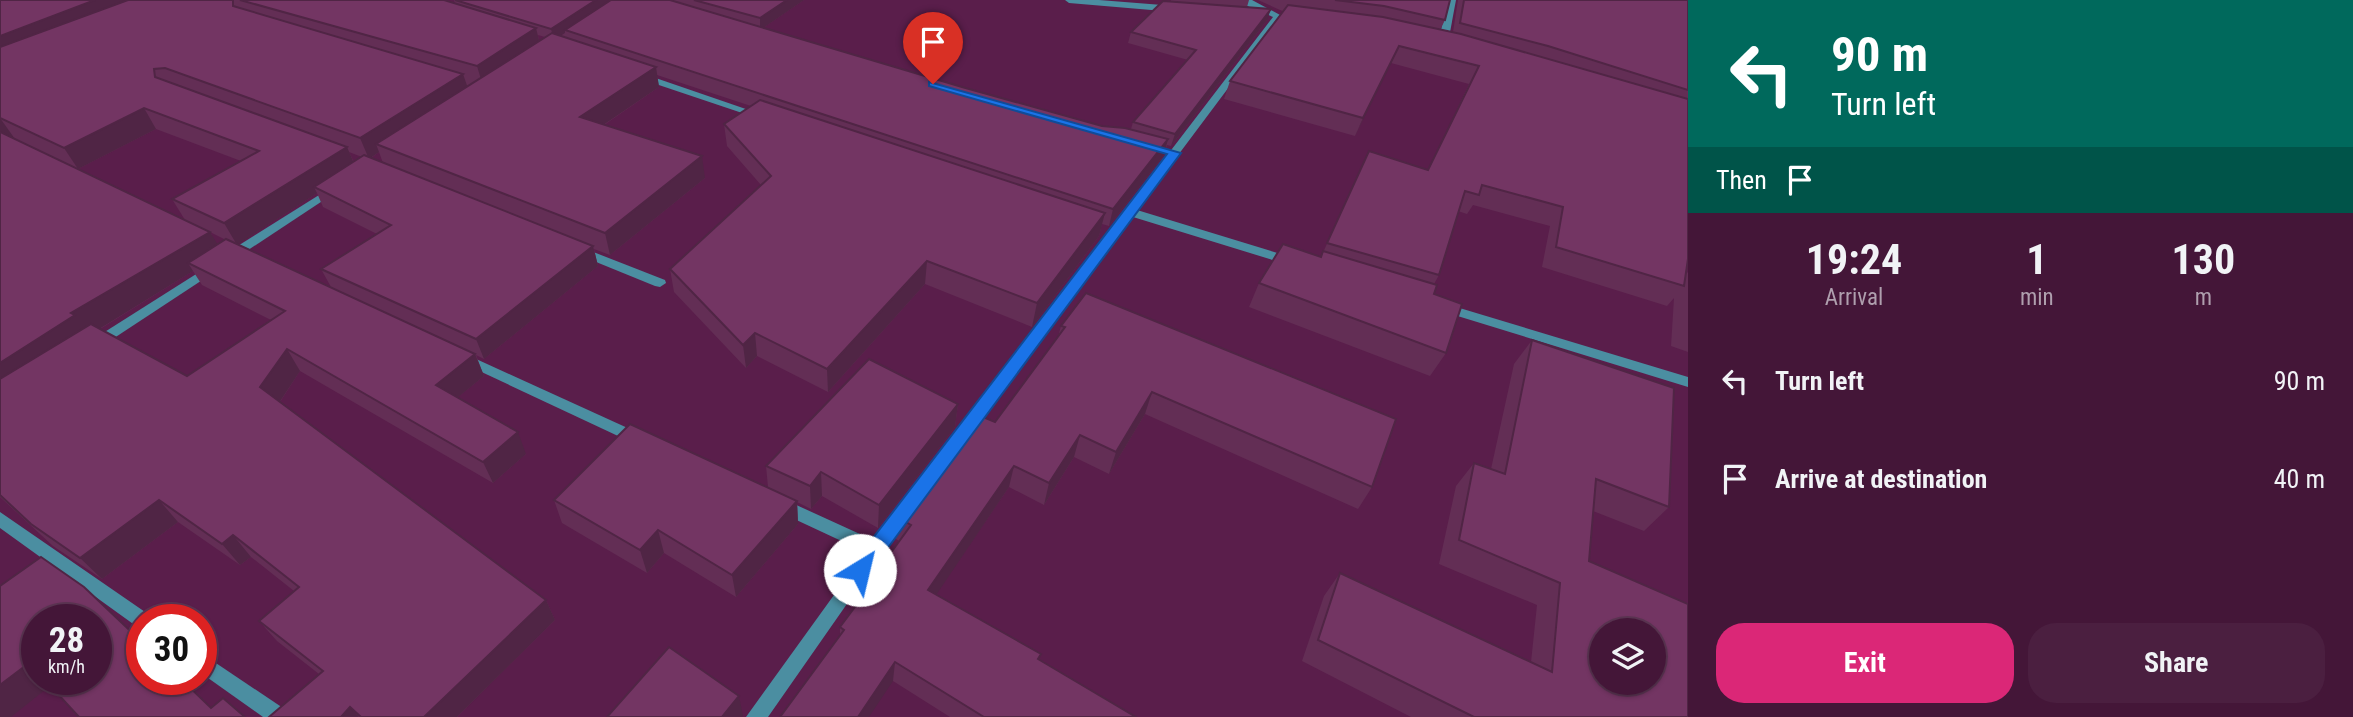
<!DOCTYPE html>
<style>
body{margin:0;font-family:"Roboto Condensed",sans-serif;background:#4b1f40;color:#f1f3f6;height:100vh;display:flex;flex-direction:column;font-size:26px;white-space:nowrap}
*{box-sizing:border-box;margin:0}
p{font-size:23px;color:#af9fae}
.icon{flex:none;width:38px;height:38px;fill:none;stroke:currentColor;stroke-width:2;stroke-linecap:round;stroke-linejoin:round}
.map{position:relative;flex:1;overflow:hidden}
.details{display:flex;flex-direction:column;background:#441638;width:665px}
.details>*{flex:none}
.hud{background:#00695c;color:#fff;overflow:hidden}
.tools{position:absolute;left:1589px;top:618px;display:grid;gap:14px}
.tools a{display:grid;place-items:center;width:77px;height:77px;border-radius:50%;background:#441638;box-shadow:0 2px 5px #0004,0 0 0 2px #5c3553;font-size:35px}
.speed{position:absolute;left:21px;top:604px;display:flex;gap:14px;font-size:35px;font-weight:700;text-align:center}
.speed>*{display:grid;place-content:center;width:91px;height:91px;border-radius:50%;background:#441638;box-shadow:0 2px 5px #0004,0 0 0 2px #5c3553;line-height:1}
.speed small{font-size:18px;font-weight:400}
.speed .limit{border:10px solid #d22;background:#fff;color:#111}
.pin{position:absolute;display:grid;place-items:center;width:60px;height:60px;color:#fff;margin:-72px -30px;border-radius:50% 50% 50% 0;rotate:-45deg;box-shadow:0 0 7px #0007}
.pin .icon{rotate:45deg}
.me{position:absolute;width:77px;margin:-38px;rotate:36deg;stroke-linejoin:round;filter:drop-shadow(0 0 5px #0008)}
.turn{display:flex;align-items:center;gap:24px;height:147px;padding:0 28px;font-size:32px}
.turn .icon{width:91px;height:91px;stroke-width:2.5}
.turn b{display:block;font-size:49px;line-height:60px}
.then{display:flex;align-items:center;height:66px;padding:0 28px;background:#0003;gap:14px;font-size:26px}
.eta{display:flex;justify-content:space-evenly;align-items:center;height:119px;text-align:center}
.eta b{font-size:42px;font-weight:700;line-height:49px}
.action{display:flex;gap:14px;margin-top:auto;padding:14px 28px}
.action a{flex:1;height:80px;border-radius:28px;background:#db2777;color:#fff;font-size:28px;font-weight:700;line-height:80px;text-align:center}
.action a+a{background:#4b1f40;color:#f1f3f6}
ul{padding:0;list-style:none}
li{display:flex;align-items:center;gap:21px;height:98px;padding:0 28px}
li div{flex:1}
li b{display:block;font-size:26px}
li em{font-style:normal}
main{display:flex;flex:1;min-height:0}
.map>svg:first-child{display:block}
</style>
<main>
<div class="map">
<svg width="1688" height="717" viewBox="0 0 1688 717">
<rect width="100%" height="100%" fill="#5a1e4b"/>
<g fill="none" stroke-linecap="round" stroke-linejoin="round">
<g fill="#4b8ea1" fill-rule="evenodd">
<polygon points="1065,0 1099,0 1175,6 1179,9 1175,12 1069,3"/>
<polygon points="1244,0 1252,0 1282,16 1137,210 1297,259 1299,262 1297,265 1289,265 1133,217 970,434 960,434 957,430 960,426 1273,17 1245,5"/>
<polygon points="1448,0 1456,0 1448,43 1443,46 1438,43"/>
<polygon points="638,74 644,74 766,116 765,118 757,118 638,78"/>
<polygon points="335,185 341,188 339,190 233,260 225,260 223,257 225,254"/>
<polygon points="578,246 665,280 666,283 660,287 655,286 574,253 572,250 574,247"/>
<polygon points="212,264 218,268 216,271 102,346 92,346 90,343 92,340"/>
<polygon points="1443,303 1688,377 1688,387 1438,310 1436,307"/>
<polygon points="463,353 643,435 646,439 643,443 633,443 458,361 456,358"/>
<polygon points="781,498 873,540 902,500 908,498 914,500 916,505 768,717 746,717 865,552 775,510 773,505 775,500"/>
<polygon points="0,512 148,614 151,620 142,620 142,628 136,626 0,528"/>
<polygon points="201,653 286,710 289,717 263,717 201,673"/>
</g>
</g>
<g fill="#632e55" fill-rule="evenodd">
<path d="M0,0H433L455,4L454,0H804L763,28L962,87L1102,126L1131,129L1133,122L1188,60L1128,43L1131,32L1171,2V0H1249L1247,7L1267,20L1171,146L1167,145L1164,155L1109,226L1102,224L1099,236L1032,327L925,284L828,392L757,356L746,368L674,292L670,269L761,185L727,146L724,124L751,106L657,75L659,87L604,125L705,178L610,255L594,249L598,266L484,359L476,355L484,376L458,397L526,454L493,483L300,371L280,402L546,600L555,620L457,717H269L319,674L277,641L259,621L294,591L251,557L240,565L178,522L102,579L53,546L0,497ZM538,35L545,37L539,41ZM156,129L241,161L172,199L185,220L78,169ZM349,152L362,157L354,162ZM379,152L383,163L371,158ZM317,193L323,207L377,234L321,269L331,287L238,244ZM210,232L226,240L217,245ZM193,271L202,285L271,320L187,376L100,329Z"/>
<polygon points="1258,0 1450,0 1445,20 1440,30 1453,32 1458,0 1688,0 1688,259 1685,275 1688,272 1688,352 1671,346 1674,298 1667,306 1542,267 1550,226 1473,205 1467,214 1458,211 1439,275 1434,284 1434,294 1446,353 1430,376 1249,307 1259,283 1321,257 1369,151 1428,170 1469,84 1391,63 1355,136 1224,99 1230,81 1283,11 1280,10"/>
<polygon points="1061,326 1372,487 1358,509 1145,414 1109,474 1074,457 1044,505 1009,487 936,594 1039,659 1136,717 950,717 893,681 840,636 840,627 889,562 890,554 899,541 896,539 897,517 995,422 1058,337"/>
<polygon points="1532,340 1669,507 1644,531 1593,511 1589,561 1688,717 1411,717 1302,661 1324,596 1340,573 1531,662 1537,605 1439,564 1456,486 1474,463 1491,469 1514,364"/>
<polygon points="958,404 955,427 878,528 822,496 811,509 797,502 798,524 736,597 664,553 647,573 562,523 554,500 768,487 766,466"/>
</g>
<g fill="#502545">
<polygon points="95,0 155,0 0,60 0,36"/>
<polygon points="596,0 616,0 565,30 565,33 554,40 551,29"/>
<polygon points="787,0 804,0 760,30 760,18"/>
<polygon points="1271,9 1267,20 1171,146 1175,134"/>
<polygon points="536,28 541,48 483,86 477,66"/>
<polygon points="1399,46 1391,63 1355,136 1363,118"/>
<polygon points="656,67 659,87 584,138 580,117"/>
<polygon points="463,74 470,94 376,144 379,152 369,159 360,138"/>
<polygon points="144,108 156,129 78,169 64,148"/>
<polygon points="0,118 15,139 0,141"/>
<polygon points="1168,139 1164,155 1109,226 1113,209"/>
<polygon points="347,147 356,168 314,187 317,193 237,245 224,223"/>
<polygon points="702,156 705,178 610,255 605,233"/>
<polygon points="1105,213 1099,236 1032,327 1037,303"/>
<polygon points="210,232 223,253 188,263 193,271 91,334 0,398 0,363 71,313"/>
<polygon points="593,246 598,266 484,359 476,339"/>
<polygon points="927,261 925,284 828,392 827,369"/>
<polygon points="755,333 757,356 746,368 743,345"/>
<polygon points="287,349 300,371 275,409 260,387"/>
<polygon points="475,354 484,376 446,407 436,385"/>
<polygon points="1152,392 1145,414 1109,474 1116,452"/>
<polygon points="958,404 955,427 878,528 879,505"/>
<polygon points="518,432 526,454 493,483 483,462"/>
<polygon points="1080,435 1074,457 1044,505 1049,483"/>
<polygon points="1014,466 1009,487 926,610 928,590"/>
<polygon points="821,472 822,496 811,509 810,486"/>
<polygon points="159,500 178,522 102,579 80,558"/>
<polygon points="797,501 798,524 736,597 732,575"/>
<polygon points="658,530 664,553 647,573 640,550"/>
<polygon points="233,535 251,557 240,565 222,544"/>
<polygon points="546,600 555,620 457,717 424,717"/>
<polygon points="895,662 893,681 869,717 858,717"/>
<polygon points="29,663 37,668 37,679 51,679 55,682 11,717 0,717 0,685"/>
<polygon points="739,696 743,716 742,717 722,717"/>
<polygon points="350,707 359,717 341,717"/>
</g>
<g fill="#733563" stroke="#502545" stroke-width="2" fill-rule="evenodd">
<polygon points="0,0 95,0 0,36"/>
<polygon points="128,0 233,0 233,6 463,74 360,138 165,68 154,69 155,77 347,147 224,223 172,199 259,151 144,108 64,148 0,118 0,47"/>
<polygon points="240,0 444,0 536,28 477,66"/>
<polygon points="455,0 596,0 551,29"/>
<polygon points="611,0 670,0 962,87 1102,126 1125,128 1168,139 1113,209 565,30"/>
<polygon points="694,0 787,0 760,18"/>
<polygon points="1335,0 1450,0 1445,20 1384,6"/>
<polygon points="1464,0 1688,0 1688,90 1548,46 1460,23"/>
<polygon points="1163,1 1271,9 1175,134 1133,122 1196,50 1131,32"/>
<polygon points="1288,5 1383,17 1461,34 1688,99 1688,259 1684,286 1556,247 1563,207 1482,185 1479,195 1465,191 1439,275 1327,243 1369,151 1428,170 1479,66 1399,46 1363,118 1230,81"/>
<polygon points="552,33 656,67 580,117 702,156 605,233 376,144"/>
<polygon points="760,100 1105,213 1037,303 927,261 827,369 755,333 743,345 670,269 771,176 724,124"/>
<polygon points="0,132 210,232 71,313 75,315 0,363"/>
<polygon points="364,155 593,246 476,339 321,269 391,225 314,187"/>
<polygon points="226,239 475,354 436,385 518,432 483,462 287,349 260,387 546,600 424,717 361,717 350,707 341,717 269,717 323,671 259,621 299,587 233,535 222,544 159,500 80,558 31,524 0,495 0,379 91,324 187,376 285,311 188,263"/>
<polygon points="1283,244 1321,257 1323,251 1437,285 1434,294 1462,304 1446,353 1259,283"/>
<polygon points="1086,293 1396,419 1372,487 1152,392 1116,452 1080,435 1049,483 1014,466 928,590 1041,654 1038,659 1136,717 984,717 895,662 858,717 780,717 844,630 840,627 893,556 890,554 911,525 897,517 976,414 995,422 1065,327 1061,326"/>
<path d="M1532,340L1674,388L1669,507L1596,479L1589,561L1688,604V717H1474L1318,640L1340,573L1552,672L1560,583L1459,540L1474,463L1505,474ZM1601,630H1654V682H1601Z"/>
<polygon points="869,359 958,404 879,505 821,472 810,486 766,466"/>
<polygon points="630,424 797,501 732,575 658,530 640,550 554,500"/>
<polygon points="41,557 84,587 142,642 142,679 181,679 211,708 223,698 245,717 79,717 44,679 96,679 96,620 37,620 37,671 29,663 0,685 0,586"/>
<polygon points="669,647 739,696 722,717 607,717"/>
</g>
<polygon fill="#1a73e8" stroke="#114b97" stroke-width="2" points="929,82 1181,153 867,576 860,578 853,576 850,570 853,564 1167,154 929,86"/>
</svg>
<div class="tools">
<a><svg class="icon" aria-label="layers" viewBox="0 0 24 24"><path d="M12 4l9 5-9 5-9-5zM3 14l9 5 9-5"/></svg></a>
</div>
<div class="speed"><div>28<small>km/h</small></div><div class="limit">30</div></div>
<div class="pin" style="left:933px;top:84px;background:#d93025"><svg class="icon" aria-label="arrive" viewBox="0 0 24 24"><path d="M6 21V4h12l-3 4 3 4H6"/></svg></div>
<svg class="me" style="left:860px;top:570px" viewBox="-20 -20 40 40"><circle r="19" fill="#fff"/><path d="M0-13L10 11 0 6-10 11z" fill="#1a73e8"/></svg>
</div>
<section class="details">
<div class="hud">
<div class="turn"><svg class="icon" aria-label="left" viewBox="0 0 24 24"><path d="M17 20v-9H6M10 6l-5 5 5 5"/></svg><div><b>90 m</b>Turn left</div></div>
<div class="then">Then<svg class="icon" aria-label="arrive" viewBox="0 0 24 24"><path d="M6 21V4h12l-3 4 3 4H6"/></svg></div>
</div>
<div class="eta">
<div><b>19:24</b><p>Arrival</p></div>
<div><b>1</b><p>min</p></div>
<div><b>130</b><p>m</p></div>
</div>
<ul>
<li><svg class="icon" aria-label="left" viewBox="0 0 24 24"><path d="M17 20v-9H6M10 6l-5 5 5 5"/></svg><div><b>Turn left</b></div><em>90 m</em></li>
<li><svg class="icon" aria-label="arrive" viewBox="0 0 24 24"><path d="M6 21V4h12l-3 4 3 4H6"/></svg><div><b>Arrive at destination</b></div><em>40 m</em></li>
</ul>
<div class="action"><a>Exit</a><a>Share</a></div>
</section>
</main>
